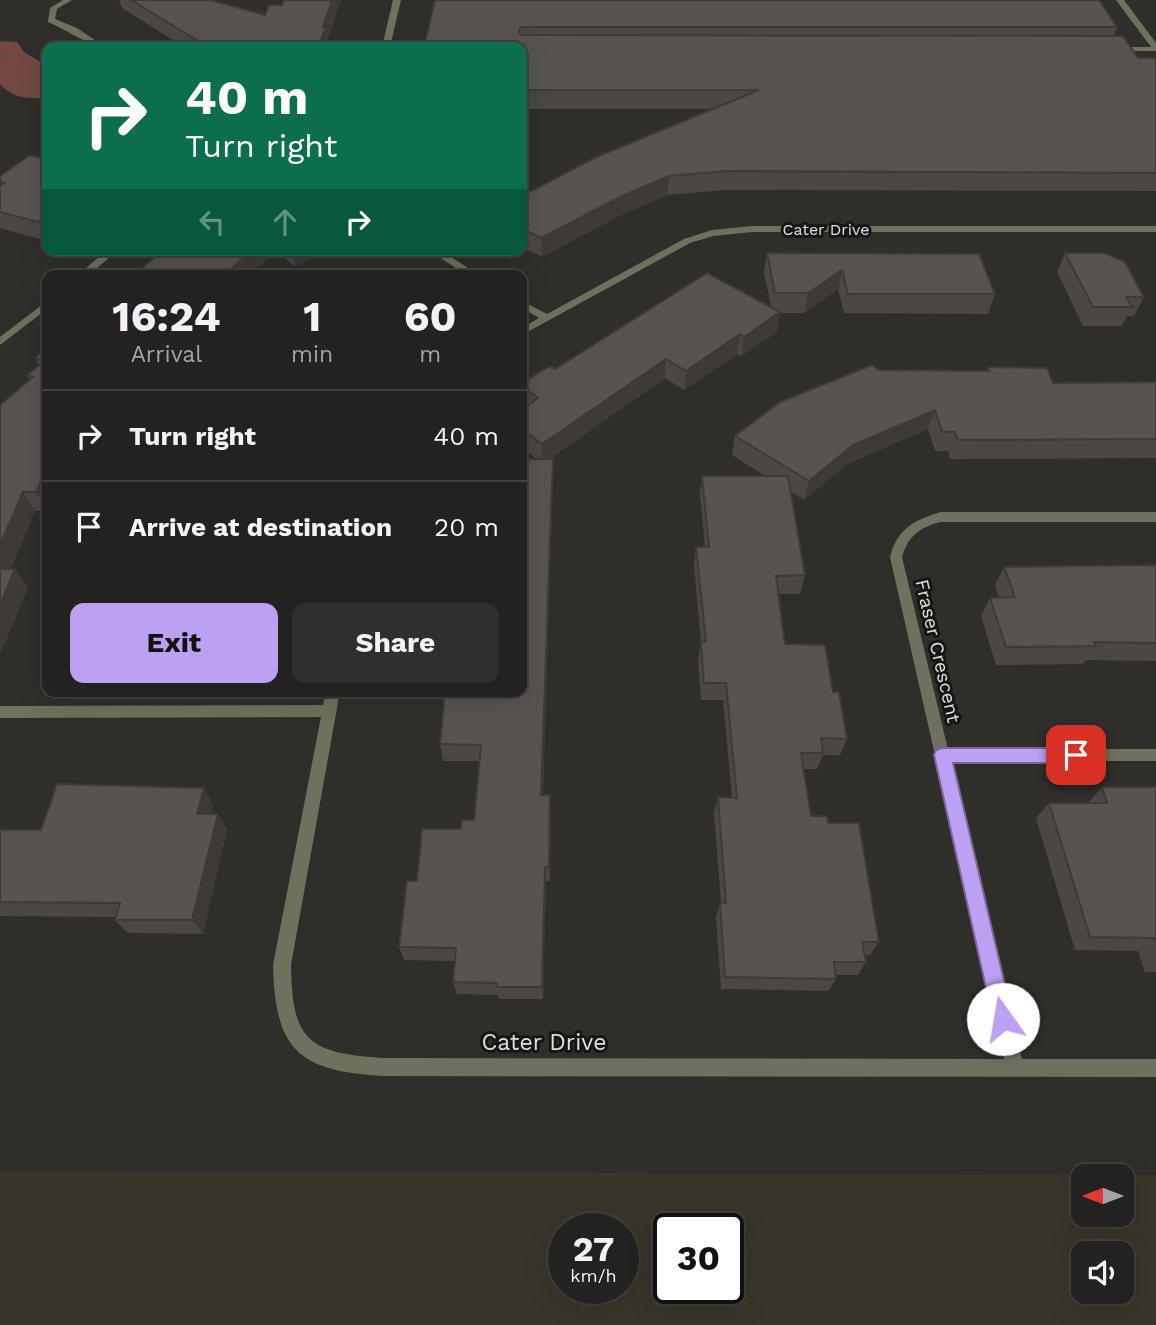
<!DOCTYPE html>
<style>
body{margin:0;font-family:"Work Sans",sans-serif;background:#302f2d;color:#f1f3f6;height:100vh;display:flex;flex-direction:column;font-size:26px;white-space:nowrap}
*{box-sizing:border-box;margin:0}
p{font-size:23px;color:#a3a4a5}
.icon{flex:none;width:38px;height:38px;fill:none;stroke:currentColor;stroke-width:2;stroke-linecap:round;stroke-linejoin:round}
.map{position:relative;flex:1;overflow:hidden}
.sheet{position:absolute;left:42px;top:270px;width:485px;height:427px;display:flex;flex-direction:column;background:#242220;border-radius:14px;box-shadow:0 7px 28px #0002,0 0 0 2px #413f3e}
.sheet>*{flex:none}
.top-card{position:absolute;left:42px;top:42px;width:485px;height:214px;border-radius:14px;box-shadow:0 7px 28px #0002,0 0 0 2px #413f3e;background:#0b6e4f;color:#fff;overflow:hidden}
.needle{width:46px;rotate:270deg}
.fabs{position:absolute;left:1071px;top:1164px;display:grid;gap:14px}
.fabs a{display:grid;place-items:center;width:63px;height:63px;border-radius:14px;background:#242220;box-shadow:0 7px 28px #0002,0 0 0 2px #413f3e;font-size:35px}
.speed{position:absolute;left:548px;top:1213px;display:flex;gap:14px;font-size:35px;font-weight:700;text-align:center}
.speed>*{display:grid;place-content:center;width:91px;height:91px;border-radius:50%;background:#242220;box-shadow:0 7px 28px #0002,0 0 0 2px #413f3e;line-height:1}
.speed small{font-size:18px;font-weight:400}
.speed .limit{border:4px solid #111;border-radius:10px;background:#fff;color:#111}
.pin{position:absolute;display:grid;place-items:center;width:60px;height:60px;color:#fff;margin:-30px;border-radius:14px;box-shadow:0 4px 10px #0006}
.me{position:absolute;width:77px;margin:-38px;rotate:347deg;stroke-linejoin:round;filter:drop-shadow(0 0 5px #0008)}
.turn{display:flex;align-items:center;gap:24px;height:147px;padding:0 28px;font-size:32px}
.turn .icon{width:91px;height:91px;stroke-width:2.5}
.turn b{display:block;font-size:49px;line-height:60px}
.lanes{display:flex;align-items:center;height:66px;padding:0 28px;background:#0003;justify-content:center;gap:35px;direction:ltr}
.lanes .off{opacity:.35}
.eta{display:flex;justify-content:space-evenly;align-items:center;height:119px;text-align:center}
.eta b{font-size:42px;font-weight:700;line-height:49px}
.primary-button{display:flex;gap:14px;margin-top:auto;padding:14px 28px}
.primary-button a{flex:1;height:80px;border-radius:14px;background:#bca0f2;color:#111;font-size:28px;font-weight:700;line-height:80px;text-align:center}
.primary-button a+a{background:#302f2d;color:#f1f3f6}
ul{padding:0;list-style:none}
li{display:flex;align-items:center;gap:21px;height:91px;padding:0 28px;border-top:2px solid #413f3e}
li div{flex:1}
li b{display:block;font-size:26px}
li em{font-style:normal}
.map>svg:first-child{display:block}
</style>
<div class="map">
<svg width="1156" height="1325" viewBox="0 0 1156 1325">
<rect width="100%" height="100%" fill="#302e2a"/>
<path fill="#3a352b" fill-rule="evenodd" d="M0,1171L1156,1175V1325H0ZM1083,1176H1122V1214H1083ZM564,1228H623V1288H564ZM668,1228H728V1288H668ZM1083,1253H1122V1292H1083Z"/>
<path fill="#734941" d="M0,41L17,42L24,52L47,66V97C30,100 12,98 0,84Z"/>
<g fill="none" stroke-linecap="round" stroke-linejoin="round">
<polygon fill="#485742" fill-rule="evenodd" points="0,54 4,55 5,56 0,58"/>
<polygon fill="#6f705d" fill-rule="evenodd" points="942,749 1156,749 1156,761 942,761 937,760 935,755 937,750"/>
<g fill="#6f705d" fill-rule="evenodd">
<path d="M63,0H72L57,9L55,19L77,28L105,47C91,47 63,28 48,22L50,8Z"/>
<polygon points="393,0 401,0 390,47 382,47"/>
<polygon points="1116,0 1124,0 1156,43 1156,51 1112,51 1112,47 1151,47"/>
<polygon points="752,226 1156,226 1156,232 752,232 713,236 690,243 522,335 522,328 539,318 522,308 522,301 547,314 684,239 712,230"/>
<polygon points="107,250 118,250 89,275 78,275"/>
<polygon points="428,250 440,250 479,275 467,275"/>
<polygon points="47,301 47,309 0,345 0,337"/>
<path d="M941,512H1156V522H941C920,527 908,536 902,557L1022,1059H1156V1077L383,1076C299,1071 275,1051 273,965L321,717L0,718V706L323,705L326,691H340L291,965C292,1041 308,1053 383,1058L1004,1059L890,557C897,529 914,520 941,512Z"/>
</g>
</g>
<g fill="#4c4745">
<polygon points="119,0 211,0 328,40 329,45 328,47 184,47 122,8"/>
<polygon points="435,0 1117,27 1114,36 1138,58 1156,58 1156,191 725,190 667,195 621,215 542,257 528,250 510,259 496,250 522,250 522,196 714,109 522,109 522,47"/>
<polygon points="45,159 47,241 0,228 0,176"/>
<polygon points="163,250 329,250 295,266 275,252"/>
<polygon points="767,253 995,294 988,314 844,313 838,289 804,313 780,313 777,332 741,356 737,354 684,390 665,378 549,459 553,478 543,795 551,810 550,881 546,881 543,999 499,999 498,995 457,994 453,982 455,961 404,960 399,947 417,881 461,829 474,820 479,761 443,761 440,744 444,700 442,700 440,691 522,691 537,459 522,448 522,410 525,407 522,404 522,383 555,369 771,307 764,272"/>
<polygon points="1065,253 1144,297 1134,316 1127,316 1122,326 1083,326 1057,272"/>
<polygon points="47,347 47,511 35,511 10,569 15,569 28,588 0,654 0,405 30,380 27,375 39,366 35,358"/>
<polygon points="988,367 1053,383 1156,382 1156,458 950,459 948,451 935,451 928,429 847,464 804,500 791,492 805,575 800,594 778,594 785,644 833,692 847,739 840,755 823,755 817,769 804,769 811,816 828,823 879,942 870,955 864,955 866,962 858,975 835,975 836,979 828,991 721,989 716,917 720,903 721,903 714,813 718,797 732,797 723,700 701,700 698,660 701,642 694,566 696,547 705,547 700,495 702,476 765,476 732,455 735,436 879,370 986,371"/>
<polygon points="1156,565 1156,661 1086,660 1083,664 996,665 981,616 990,598 999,598 995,585 1004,567"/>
<polygon points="1102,787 1156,787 1156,972 1145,972 1138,951 1075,950 1036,818 1049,803 1088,803"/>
<polygon points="213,804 211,814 227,829 203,934 128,933 115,920 116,917 0,916 0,830 41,830"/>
</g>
<g fill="#3e3a38">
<polygon points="332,0 341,0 328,40 329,45 328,47 318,47 323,27"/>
<polygon points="669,176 667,195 621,215 542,257 541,238 622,196"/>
<polygon points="47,215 47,241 38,222"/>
<polygon points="527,231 528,250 510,259 509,250 522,250 522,233"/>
<polygon points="251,250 275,250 275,252 251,275 225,275"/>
<polygon points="291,250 329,250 295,266"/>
<polygon points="842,270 838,289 804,313 808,293"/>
<polygon points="780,312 777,332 741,356 744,337"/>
<polygon points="740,334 737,354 684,390 686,371"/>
<polygon points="666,359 665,378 543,464 542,444"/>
<polygon points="935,410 928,429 847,464 804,500 809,481 853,445"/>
<polygon points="553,459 553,478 542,810 541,795"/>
<polygon points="47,466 47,511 36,492"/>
<polygon points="23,492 35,511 3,588 0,584 0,545"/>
<polygon points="15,569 28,588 0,654 0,605"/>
<polygon points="204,788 213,804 207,829 197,814"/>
<polygon points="550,795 551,810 550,881 549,867"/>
<polygon points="218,814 227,829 203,934 192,920"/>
<polygon points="545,867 546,881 543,999 542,987"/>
</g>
<g fill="#585350" stroke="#3e3a38" stroke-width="2">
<polygon points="131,0 210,0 265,15 269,5 282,5 284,0 332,0 323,27 326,27 318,47 208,47"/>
<polygon points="435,0 1099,0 1117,27 521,27 519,32 521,35 1123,36 1138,58 1156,58 1156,173 727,171 669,176 622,196 541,238 527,231 522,233 522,196 594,158 759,90 522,90 522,47 424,47"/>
<polygon points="30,155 45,159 47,158 47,215 38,222 0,212 0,186 4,183 0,182 0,176"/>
<polygon points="163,250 251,250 225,275 134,275"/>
<polygon points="767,253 979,254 995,294 848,294 842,270 808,293 775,293"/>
<polygon points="1065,253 1105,253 1125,262 1144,297 1126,297 1132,307 1093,307"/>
<polygon points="370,269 378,275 359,275"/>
<polygon points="707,273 780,312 744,337 740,334 686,371 666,359 542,444 522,429 522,410 538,398 522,386 522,383 550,366 555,369"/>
<polygon points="47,347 47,466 36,492 23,492 0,545 0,405 33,377 27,375 45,361 35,358"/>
<polygon points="872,365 879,370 989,371 988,367 1047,368 1053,383 1156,382 1156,439 958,440 955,432 942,432 935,410 853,445 809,481 735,436 780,402"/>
<polygon points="522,459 553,459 541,795 550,795 549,867 545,867 542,987 496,987 497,983 453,982 456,948 399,947 407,881 417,881 422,829 461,829 462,820 474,820 481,745 440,744 445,691 522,691"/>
<polygon points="702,476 788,476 805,575 776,576 785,644 825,645 833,692 839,692 847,739 821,738 823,753 801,753 811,816 827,816 828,823 859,823 879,942 862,942 866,962 834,962 836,979 725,977 720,903 726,903 718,797 737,798 726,683 704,683 701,642 706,642 696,547 709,547"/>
<polygon points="1156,565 1156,643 1094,642 1096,646 1006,647 990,598 1015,597 1004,567"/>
<polygon points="0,569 15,569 0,605"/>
<polygon points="57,784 204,788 197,814 218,814 192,920 115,920 120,903 0,902 0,830 41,830"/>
<polygon points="1102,787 1156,787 1156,944 1154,938 1090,937 1049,803 1107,803"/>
</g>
<polygon fill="#bca0f2" stroke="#7a689d" stroke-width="2" points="942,748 1076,748 1082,750 1084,755 1082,761 1076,763 953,763 1013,1019 1010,1026 1003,1029 996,1026 993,1019 934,755 936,750"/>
<g text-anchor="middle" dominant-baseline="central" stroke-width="6" stroke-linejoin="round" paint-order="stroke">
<g font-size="16" fill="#e1dfdc" stroke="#171614">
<text x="826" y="229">Cater Drive</text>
</g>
<g font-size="19" fill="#e1dfdc" stroke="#171614">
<text transform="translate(938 651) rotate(77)">Fraser Crescent</text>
</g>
<g font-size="23" fill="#e1dfdc" stroke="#171614">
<text x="544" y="1042">Cater Drive</text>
</g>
</g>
</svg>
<div class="fabs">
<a><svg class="needle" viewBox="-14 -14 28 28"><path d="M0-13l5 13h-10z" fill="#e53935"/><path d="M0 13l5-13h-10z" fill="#a3a4a5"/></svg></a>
<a><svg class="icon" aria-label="sound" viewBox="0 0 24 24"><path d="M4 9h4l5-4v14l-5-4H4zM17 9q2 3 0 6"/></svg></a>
</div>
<div class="speed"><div>27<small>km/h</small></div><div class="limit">30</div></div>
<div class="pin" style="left:1076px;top:755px;background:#d93025"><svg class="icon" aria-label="arrive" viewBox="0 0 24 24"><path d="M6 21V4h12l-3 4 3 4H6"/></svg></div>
<svg class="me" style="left:1003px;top:1019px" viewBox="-20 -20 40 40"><circle r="19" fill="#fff"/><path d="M0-13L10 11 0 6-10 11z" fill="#bca0f2"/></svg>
<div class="top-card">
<div class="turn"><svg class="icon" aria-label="right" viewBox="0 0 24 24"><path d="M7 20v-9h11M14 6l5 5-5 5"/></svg><div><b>40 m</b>Turn right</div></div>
<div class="lanes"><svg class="icon off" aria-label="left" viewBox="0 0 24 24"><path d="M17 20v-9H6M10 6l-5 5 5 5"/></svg><svg class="icon off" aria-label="ahead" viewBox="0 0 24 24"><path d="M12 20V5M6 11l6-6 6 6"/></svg><svg class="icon" aria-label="right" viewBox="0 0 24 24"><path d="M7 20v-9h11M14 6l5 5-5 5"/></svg></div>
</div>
<section class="sheet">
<div class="eta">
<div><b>16:24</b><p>Arrival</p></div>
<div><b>1</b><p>min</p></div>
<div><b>60</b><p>m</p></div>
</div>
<ul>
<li><svg class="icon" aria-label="right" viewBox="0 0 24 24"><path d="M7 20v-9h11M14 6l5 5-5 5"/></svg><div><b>Turn right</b></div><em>40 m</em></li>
<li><svg class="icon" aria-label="arrive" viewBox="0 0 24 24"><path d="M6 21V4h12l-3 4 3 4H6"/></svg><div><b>Arrive at destination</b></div><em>20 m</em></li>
</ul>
<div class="primary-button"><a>Exit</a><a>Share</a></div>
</section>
</div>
